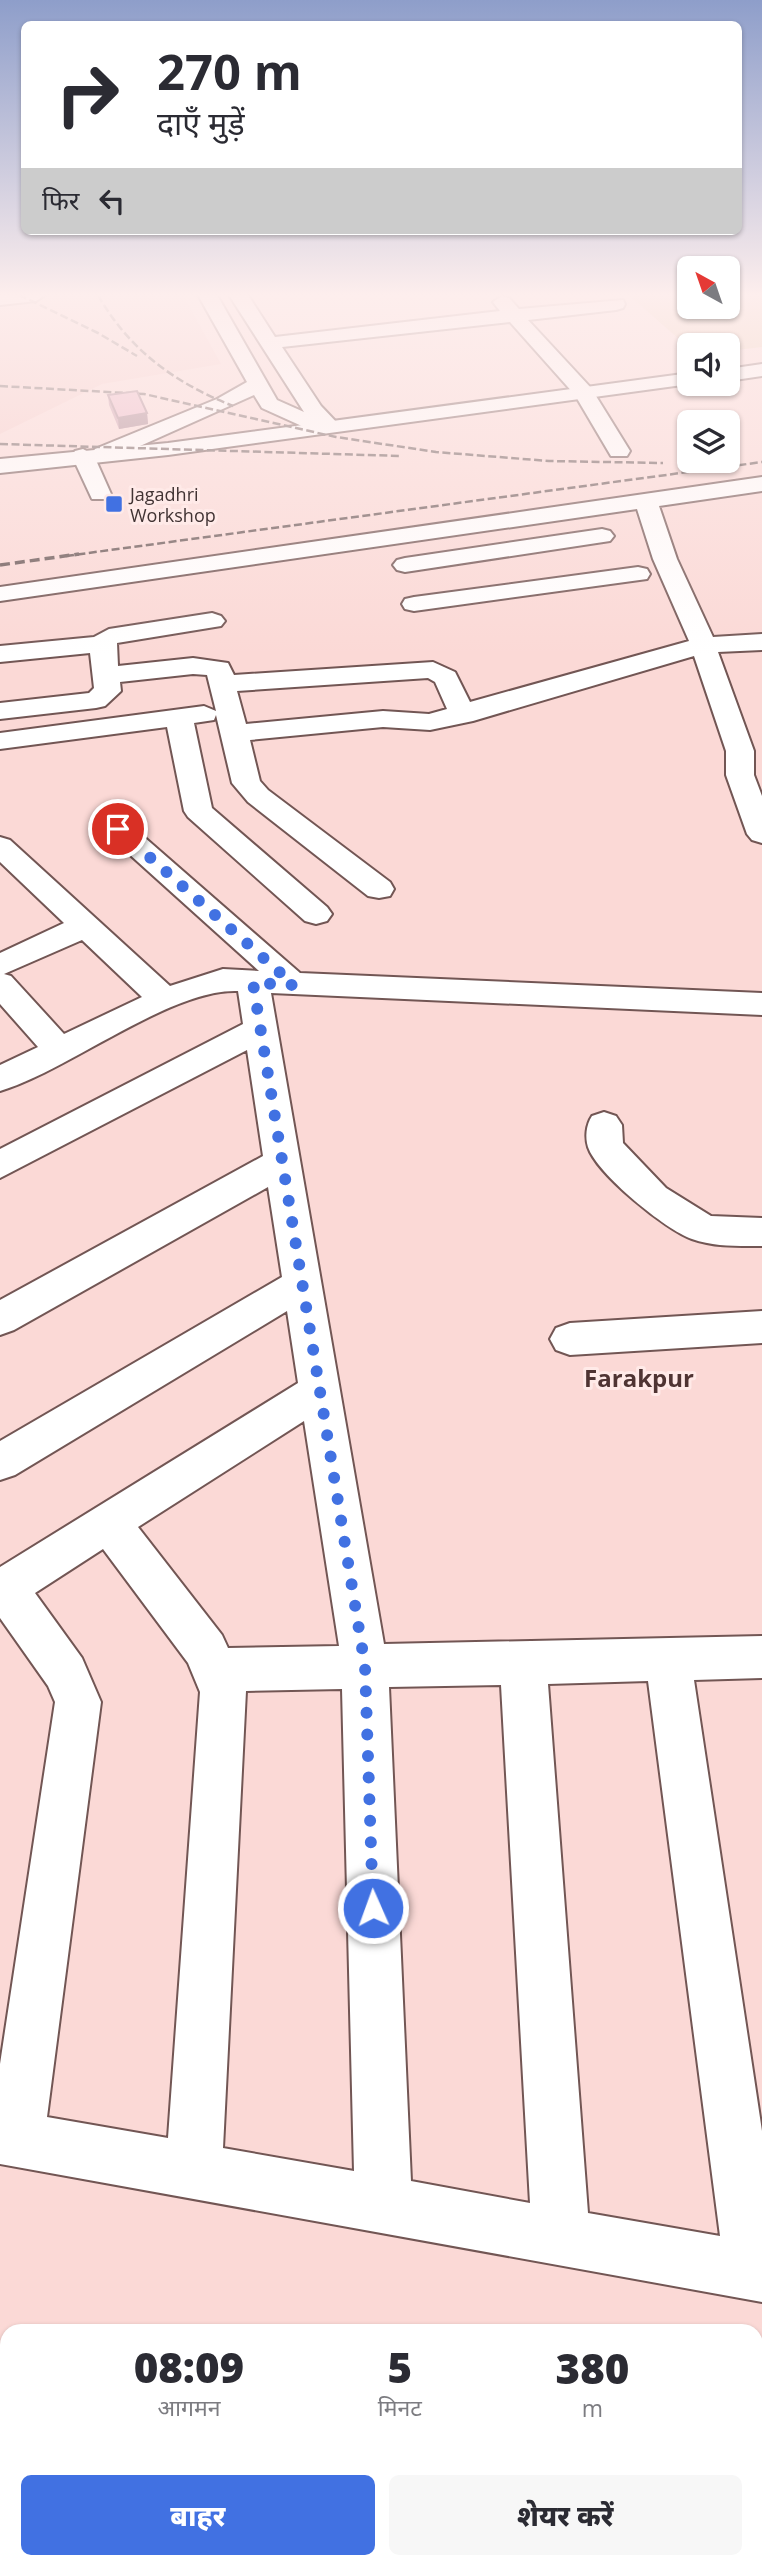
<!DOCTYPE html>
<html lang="hi">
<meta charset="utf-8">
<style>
body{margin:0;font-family:"Open Sans","Noto Sans Devanagari",sans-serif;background:#f7f7f7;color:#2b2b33;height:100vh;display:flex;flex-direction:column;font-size:26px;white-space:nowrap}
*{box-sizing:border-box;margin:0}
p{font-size:23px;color:#7c7c81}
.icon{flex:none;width:38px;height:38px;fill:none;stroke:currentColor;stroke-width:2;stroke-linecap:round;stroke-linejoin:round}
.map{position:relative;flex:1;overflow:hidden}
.drawer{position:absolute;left:0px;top:2324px;width:763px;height:245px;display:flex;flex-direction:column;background:#fff;border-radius:21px 21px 0 0;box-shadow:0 2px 5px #0004}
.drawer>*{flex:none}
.banner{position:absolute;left:21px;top:21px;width:721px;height:214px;border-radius:10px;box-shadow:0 2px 5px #0004;background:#fff;color:#2b2b33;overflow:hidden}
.needle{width:46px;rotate:320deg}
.tools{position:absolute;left:677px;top:256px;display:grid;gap:14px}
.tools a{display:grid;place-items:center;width:63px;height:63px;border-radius:10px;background:#fff;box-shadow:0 2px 5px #0004;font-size:35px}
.pin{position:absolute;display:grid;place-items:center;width:60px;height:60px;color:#fff;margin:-30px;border:4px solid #fff;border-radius:50%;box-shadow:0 2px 7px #0007}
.me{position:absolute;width:77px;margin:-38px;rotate:358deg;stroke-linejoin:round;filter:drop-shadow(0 0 5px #0008)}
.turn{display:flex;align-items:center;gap:24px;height:147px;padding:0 21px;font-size:32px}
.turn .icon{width:91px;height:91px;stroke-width:2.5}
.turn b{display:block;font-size:49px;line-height:60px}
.then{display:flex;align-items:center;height:66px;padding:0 21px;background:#0003;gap:14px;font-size:26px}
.eta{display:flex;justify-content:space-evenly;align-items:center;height:119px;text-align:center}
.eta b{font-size:42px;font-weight:800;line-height:49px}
.button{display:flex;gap:14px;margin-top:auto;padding:14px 21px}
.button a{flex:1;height:80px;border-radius:10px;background:#4171e2;color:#fff;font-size:28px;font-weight:800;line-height:80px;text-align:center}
.button a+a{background:#f7f7f7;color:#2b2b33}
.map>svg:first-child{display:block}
</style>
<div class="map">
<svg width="762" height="2569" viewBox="0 0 762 2569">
<rect width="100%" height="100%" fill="#fbd9d6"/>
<polygon fill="#f6ccc9" points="0,295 183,295 221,364 102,384 0,434"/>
<polygon fill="#e7cbab" points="629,295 689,295 690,306 728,306 728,295 762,295 762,347 728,351 728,345 690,345 689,348"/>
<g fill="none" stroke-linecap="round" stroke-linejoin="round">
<defs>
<g id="minor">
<polygon points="0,295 45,295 36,301 0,305"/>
<polygon points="198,295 217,295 277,400 304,412 229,295 248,295 275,337 500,311 493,302 502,296 509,298 519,309 623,300 625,304 623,308 616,310 528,320 591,388 630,451 627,456 611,456 575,395 510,322 282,347 321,406 340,426 336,430 322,434 315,432 262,408 254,395 111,459 95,458 111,494 108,499 92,499 72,456 75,451 83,449 92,454 95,449 217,399 247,382"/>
<path d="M762,477V491L659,506L677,559L713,637L762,634V650L718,652L754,751V775L762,796V843L752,840L747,834L726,775V751L694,656L473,721L430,730L383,727L250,740L260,781L268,790L390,882L394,889L390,896L379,898L368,896L248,802L232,783L216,715L214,720L194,723L212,808L327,907L332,914L327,921L316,924L305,921L188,817L184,811L167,727L0,749V733L204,706L216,711L207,675L193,674L120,682L121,691L105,706L96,708L0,719V703L89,693L94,688L90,653L0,662V646L94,637L109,629L212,613L221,616L225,621L221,626L117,643L118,666L193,658L228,663L234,675L433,662L455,672L470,702L689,641L653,559L637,509L0,601V587ZM428,678L435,682L447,709L429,714L383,711L246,724L237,691Z"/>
<polygon points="602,529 610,531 614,536 610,541 405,572 397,570 393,565 397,560 405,558"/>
<polygon points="638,567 647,569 650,574 647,579 414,611 405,609 402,604 405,599 414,597"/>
<path d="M118,820L128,823L300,973L762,993V1015L271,993L384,1644L762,1636V1678L694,1680L762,2131V2302L0,2164V2064L55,1702L48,1686L0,1618V1567L298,1383L287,1311L15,1475L0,1480V1441L282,1277L268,1187L14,1330L0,1335V1300L263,1156L247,1050L0,1178V1149L243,1024L238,991C171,988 68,1071 0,1091V1065L38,1047L0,1004V953L64,923L0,862V837L10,840L170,986L223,969L259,971L108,835L103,829L108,823ZM82,940L142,997L64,1034L11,976L4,974ZM304,1421L339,1646L228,1648L222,1635L138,1527ZM103,1549L188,1663L200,1692L168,2138L47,2117L101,1702L82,1658L35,1593ZM648,1681L720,2236L588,2213L548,1684ZM501,1685L530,2203L411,2181L389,1687ZM342,1689L354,2171L223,2148L246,1691Z"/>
<path d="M604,1112L616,1116L622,1125L623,1143L666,1188L711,1216L762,1218V1246C738,1246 715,1247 692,1239C666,1230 597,1174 588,1147C585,1137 586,1125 592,1116Z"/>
<polygon points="762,1311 762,1343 570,1355 556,1350 550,1339 556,1328 570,1323"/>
<polygon points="0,2348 7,2350 7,2410 0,2408"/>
<polygon points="756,2504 762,2505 762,2569 742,2562 756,2562"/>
<rect x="496" y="2562" width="64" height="7"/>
</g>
<g id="major">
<polygon points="762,364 762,376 728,381 728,369"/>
<polygon points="690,373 690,383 697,383 168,455 0,473 0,459 168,443"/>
</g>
</defs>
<use href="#minor" stroke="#725654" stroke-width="4"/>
<use href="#major" stroke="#725654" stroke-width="4"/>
<use href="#minor" fill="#fff" fill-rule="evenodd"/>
<use href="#major" fill="#fff" fill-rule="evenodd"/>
<g stroke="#6a5857" stroke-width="2.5" stroke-dasharray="8 3.5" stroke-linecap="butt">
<polyline points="19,295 98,333 137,356"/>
<path d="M98,295C129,350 175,383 233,406"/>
<polyline points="0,386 144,394 336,437 436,452 549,461 663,463"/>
<polyline points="0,444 401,456"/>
<polyline points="66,556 762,462"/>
</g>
<polyline stroke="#6a5857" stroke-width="3.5" stroke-dasharray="10 5" stroke-linecap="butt" points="0,565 79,554"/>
</g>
<polygon fill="#ca9aa9" points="108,395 147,413 148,424 119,429 109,405"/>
<polygon fill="#a47d89" points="147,413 148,424 119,429 118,418"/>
<polygon fill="#ebb3c4" stroke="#a47d89" stroke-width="2" points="137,391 147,413 118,418 108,395"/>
<linearGradient id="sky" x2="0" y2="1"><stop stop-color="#8e9eca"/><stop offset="0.45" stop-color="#fdeeed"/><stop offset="1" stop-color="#fdeeed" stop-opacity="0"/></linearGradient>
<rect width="762" height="655" fill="url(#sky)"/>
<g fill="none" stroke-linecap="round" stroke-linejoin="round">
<polyline stroke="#4171e2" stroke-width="12" stroke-dasharray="0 21.6" points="118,829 294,985 253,983 365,1666 373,1908"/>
</g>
<rect fill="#4171e2" stroke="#ffeae8" stroke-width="2.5" x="105" y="495" width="18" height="18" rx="3.5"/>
<g text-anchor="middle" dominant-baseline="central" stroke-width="6" stroke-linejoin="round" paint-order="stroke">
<g font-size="18" fill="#413333" stroke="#ffeae8" text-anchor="start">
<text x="130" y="494">Jagadhri<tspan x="130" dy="21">Workshop</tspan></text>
</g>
<g font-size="24" font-weight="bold" fill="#4f3433" stroke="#ffeae8">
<text x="639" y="1377">Farakpur</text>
</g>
</g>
</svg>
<div class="tools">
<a><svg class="needle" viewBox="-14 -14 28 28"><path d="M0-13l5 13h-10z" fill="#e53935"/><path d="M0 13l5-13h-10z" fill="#7c7c81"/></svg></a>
<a><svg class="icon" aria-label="sound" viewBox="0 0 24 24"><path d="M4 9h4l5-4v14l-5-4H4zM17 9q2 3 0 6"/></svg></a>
<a><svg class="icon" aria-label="layers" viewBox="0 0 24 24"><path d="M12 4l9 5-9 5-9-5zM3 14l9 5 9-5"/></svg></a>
</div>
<div class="pin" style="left:118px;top:829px;background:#d93025"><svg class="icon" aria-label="arrive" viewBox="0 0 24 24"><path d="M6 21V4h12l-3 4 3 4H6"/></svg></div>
<svg class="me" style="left:373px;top:1908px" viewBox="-20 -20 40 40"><circle r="17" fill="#4171e2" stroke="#fff" stroke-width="3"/><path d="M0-11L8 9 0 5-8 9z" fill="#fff"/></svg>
<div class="banner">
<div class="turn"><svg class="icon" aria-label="right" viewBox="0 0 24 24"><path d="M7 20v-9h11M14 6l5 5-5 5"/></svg><div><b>270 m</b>दाएँ मुड़ें</div></div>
<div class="then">फिर<svg class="icon" aria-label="left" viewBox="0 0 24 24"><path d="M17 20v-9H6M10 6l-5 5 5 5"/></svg></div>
</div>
<section class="drawer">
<div class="eta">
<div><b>08:09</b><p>आगमन</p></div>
<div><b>5</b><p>मिनट</p></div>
<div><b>380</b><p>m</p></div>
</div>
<div class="button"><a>बाहर</a><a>शेयर करें</a></div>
</section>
</div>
